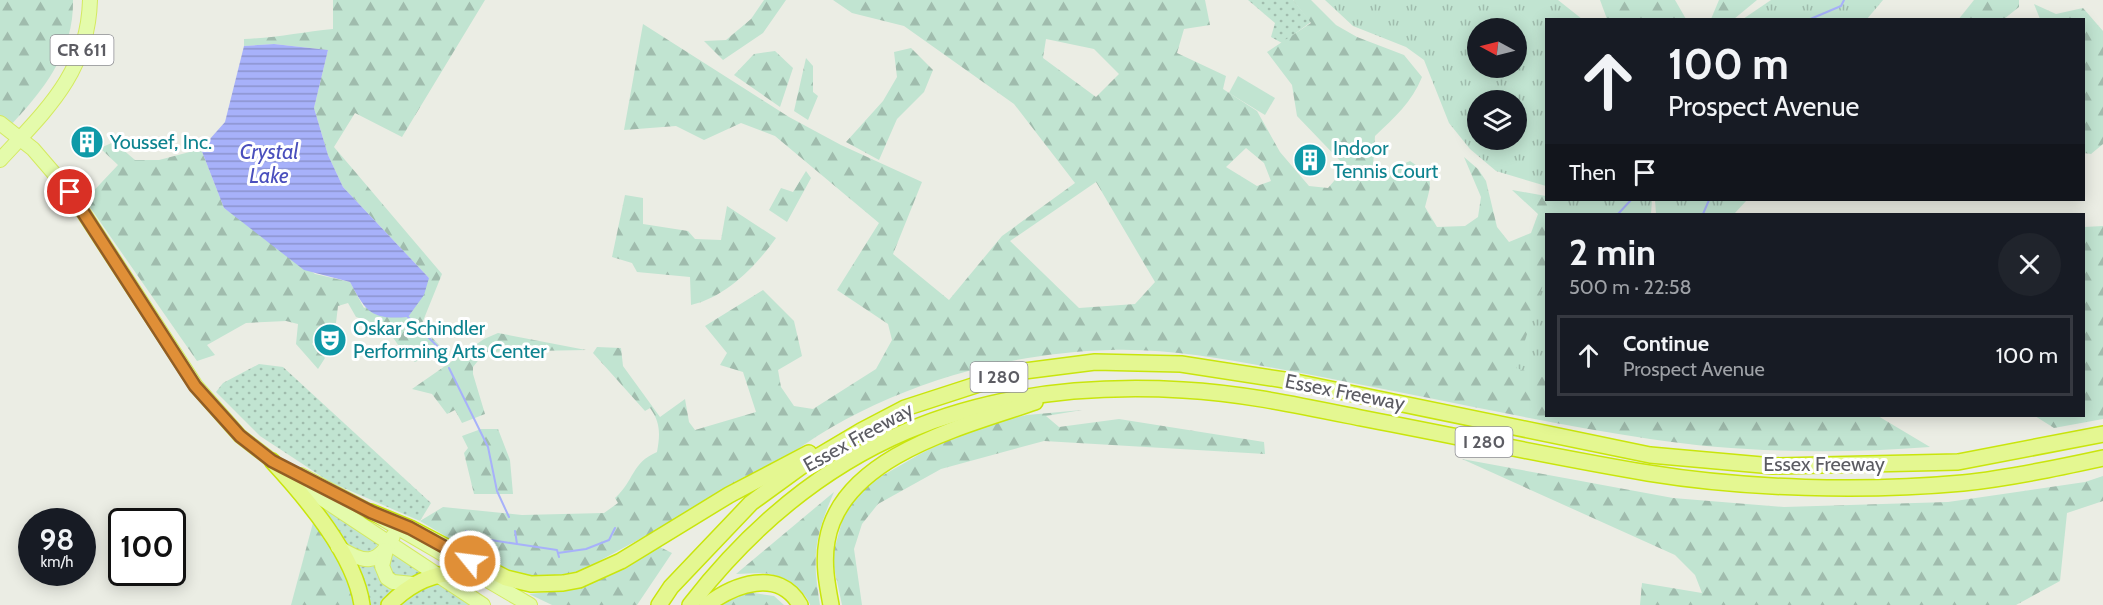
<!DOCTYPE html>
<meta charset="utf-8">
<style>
body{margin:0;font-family:Cabin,sans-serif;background:#20242c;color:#f1f3f6;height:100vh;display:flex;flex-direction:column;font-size:22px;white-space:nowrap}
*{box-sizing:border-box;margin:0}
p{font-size:20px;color:#9ea1a6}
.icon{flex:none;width:33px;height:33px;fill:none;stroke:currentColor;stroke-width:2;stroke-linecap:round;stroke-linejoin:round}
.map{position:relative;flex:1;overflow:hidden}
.sheet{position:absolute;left:1545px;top:213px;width:540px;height:204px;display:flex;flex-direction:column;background:#171b24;border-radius:0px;box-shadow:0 3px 15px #0003}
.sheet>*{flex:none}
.banner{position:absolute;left:1545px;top:18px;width:540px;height:183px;border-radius:0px;box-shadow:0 3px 15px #0003;background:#171b24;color:#f1f3f6;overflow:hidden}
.needle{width:39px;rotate:277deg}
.buttons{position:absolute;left:1467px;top:18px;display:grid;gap:12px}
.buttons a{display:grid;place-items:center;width:60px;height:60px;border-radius:50%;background:#171b24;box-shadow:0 3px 15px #0003;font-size:30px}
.speed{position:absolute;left:18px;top:508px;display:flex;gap:12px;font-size:30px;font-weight:700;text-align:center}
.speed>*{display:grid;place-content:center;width:78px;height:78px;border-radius:50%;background:#171b24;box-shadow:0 3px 15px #0003;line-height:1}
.speed small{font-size:15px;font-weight:400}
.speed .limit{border:3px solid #111;border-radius:9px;background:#fff;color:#111}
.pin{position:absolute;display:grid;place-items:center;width:51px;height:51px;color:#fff;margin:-26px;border:3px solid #fff;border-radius:50%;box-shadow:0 2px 6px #0007}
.me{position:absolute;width:66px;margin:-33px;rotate:299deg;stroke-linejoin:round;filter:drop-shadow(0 0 4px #0008)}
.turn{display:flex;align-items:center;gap:21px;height:126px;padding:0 24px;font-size:27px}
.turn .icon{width:78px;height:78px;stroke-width:2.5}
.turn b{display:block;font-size:42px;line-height:51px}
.then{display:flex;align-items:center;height:57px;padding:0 24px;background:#0003;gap:12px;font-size:22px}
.round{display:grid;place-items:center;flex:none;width:63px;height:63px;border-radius:32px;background:#20242c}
.headline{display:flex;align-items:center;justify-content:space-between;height:102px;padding:0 24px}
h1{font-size:36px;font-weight:800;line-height:45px}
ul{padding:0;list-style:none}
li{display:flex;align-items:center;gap:18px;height:81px;margin:0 12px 9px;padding:0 12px;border:3px solid #363941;border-radius:0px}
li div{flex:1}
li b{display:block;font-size:22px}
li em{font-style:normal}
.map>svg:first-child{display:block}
</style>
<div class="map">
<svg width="2103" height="605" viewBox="0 0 2103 605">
<defs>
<pattern id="grass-dots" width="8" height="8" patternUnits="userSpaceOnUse" patternTransform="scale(1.5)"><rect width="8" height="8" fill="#c1e4d1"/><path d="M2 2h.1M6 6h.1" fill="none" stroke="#a0bcad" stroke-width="1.8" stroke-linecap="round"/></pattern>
<pattern id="forest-firs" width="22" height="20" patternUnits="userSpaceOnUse" patternTransform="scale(1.5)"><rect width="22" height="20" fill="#c1e4d1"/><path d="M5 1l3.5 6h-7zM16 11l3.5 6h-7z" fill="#a0bcad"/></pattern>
<pattern id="park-tufts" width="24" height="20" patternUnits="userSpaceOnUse" patternTransform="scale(1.5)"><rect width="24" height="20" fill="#c1e4d1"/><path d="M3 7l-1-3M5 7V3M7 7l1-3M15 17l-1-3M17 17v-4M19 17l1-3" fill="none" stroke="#a0bcad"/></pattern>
<pattern id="water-rules" width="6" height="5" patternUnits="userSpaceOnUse" patternTransform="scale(1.5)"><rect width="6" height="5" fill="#a7b1fa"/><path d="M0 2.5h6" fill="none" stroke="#8b93ce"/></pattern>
</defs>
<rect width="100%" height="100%" fill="#ebede4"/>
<g fill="url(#grass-dots)">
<polygon points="1248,0 1293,0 1311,22 1282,43 1271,37 1275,23"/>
<polygon points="259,364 283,367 431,503 420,521 330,482 260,436 216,392 223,383"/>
<polygon points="315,502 378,544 374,552 364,557 339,542"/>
<path d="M393,553L423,572C410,580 402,581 389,574L388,554Z"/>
<polygon points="377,562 380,580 393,590 381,605 367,605 355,566 369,567"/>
<polygon points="436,582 473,605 397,605 403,597"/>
</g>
<g fill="url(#forest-firs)" fill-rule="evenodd">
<path d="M0,0H73C74,53 43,91 8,128L0,122Z"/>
<path d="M333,0H485L402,137L355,113L334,147L442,274L421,326L443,349L415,362C397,350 400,343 388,333C379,324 368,321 356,317L348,303L338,306L336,323L323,324L312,344L325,358L318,369L296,344L298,324L286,321L246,323L207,345L215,355L197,361L85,200L118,165L100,148L114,142L135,160H159L201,149L224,208L315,274L350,282L364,308L429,278L343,187L328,155L314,108L328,50L274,44L244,46V39C274,38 303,32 333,29Z"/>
<polygon points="764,0 786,0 763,33 723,60 704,41 726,40 751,19"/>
<path d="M833,0H1205L1210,25L1184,29L1177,53L1226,76L1223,89L1257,111L1280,152L1309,186L1328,188L1346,167L1297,116L1292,85L1267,52L1311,23L1293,0H1311L1336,25L1357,37L1404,55L1422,77C1412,102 1394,118 1375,136L1373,167L1385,172L1410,161C1435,177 1432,181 1425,207L1437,227L1465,226L1478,217L1481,197L1464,157L1478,169L1486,181L1497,227L1509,242L1531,233L1538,214L1512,190L1546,196V200H1647L1648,214H1546V416H1878L1930,447C1837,454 1742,453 1650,439C1539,422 1428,397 1317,376C1249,364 1180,348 1110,350C995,353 868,392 778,464L566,579L533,578L501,569L420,521L443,507L522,515L604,513L618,503L615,498C635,480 631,463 657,452C660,435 661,423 650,408L645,411L593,353L597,347L621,348L623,366L660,417L685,399L689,422L695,430L756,412L743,372L720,365L727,353L705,326L763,290L794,321L802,356L778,370L781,387L794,406L813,409L876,369L892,340L888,324L837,290L879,223L775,136L741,123L704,140L676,126L624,130L643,24L789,117L841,145L922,182L893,254L949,300L1002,236L1075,183L1014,104L904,26L852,13ZM1046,39L1094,49L1119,74L1096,97L1043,58ZM1246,148L1264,163L1271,181L1257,186L1226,167ZM1096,182L1155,282L1135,304L1079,308L1010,241Z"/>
<polygon points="1600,0 1675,0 1686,19 1607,19"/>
<polygon points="1719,0 1757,0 1734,19 1711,19"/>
<polygon points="1974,0 2019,0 2019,7 2004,19 1958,20"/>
<polygon points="2034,4 2056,14 2083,8 2103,31 2103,144 2091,154 2084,153 2084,20 2040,19"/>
<polygon points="911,48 933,70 924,92 897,119 879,160 846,142 883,101 897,77 894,52"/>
<polygon points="775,51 793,68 780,107 734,75 754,54"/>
<polygon points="806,58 813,66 813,92 818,96 808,120 794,111"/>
<polygon points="806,171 811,178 787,222 769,210 781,188 793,192"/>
<path d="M625,195L643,198V224L688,231L695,239L721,240L727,206L776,238C756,266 726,297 691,305L690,277L637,272L632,263L612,257Z"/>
<polygon points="2103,226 2103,419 2054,428 2035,416 2084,416 2084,227"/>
<polygon points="498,333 586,350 485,352 473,367 473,374 485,414 462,423 455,410 447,414 432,394 412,389 484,339"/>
<polygon points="1082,410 1046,416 1059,427 1119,419 1264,442 1265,454 1044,441 941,469 878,504 862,524 854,549 862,605 842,605 832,558 842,521 861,488 920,454 978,425 1027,415"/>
<polygon points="481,429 498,429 510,460 513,494 474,494 464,453 468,448 462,436"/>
<polygon points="1462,459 1673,498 1784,507 1948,502 2085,482 2103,476 2103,501 2067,513 2060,581 2016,605 1640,605 1642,583 1702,593 1695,575 1675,555"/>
<path d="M834,492C814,539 812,555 820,605H810C808,598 804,595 799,590C776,570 765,573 736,574Z"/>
<polygon points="314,519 358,596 358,605 291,605"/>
<polygon points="660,547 672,553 637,605 552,605 529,594 570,590 604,578"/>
<polygon points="747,592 774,596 784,605 715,605"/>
</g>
<g fill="url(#park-tufts)" fill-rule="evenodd">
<path d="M1325,0H1558L1582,19L1546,20V186L1496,171L1470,149L1449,123L1424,60L1406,47L1353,26ZM1516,28V68H1478V28ZM1516,100V140H1478V100Z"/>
<polygon points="1771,0 1883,0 1867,19 1743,19"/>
<polygon points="1552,200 1652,200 1651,214 1552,214"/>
<polygon points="1655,200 1747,200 1734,214 1656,214"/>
<polygon points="1546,276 1546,378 1516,368"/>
</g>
<polygon fill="#c1e4d1" points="1238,76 1275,98 1265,115 1229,93"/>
<path fill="url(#water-rules)" d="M274,44L328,50L314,108L328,155L343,187L429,278L424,295L408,317C371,320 366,312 350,282L304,270L224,208L201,149L225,122L244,46Z"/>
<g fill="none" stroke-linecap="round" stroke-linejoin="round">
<g stroke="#a7b1fa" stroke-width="2">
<polyline points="1808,20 1841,6 1844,0"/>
<polyline points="1618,214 1631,200"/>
<polyline points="1703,214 1709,200"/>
<polyline points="408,317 439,348"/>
<polyline points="449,368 488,447 497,491 509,517"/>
<polyline points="466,531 478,538 517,544"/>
<polyline points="515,531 517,544 557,550 559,557"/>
<polyline points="558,553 586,549 609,540 615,528"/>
</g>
<defs>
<g id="major">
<polyline points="0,123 33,149 70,192 196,386 240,436 318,496 483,605"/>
<path d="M0,160C46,110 88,73 90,0"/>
<polyline points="301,475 371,512 530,605"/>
<path d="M338,547C364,564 378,566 393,536"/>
<polyline points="386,550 382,566 387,578 393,582 413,584"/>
</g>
<g id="highway">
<path d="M272,461C306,498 355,555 362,605"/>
<polyline points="371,512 410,528 506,578 531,584 563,583 579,580 621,561 729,495 809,453"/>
<path d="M389,605C412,581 439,569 473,574"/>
<polyline points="659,605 671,587 751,503 802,466 861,431 905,408 1016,372 1095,362 1181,364 1291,381 1650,455 1773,466 1958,462 2103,434"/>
<path d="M690,605C818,440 976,378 1183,390C1242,393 1302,406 1361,418C1456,436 1552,457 1648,473C1746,489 1864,492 1963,483C2010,478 2057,468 2103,458"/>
<path d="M707,605C733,585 779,567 800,605"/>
<path d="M831,605C827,584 823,563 827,541C841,456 965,426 1035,402"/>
</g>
</defs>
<use href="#major" stroke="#d4ea60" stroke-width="16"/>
<use href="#highway" stroke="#c9e50c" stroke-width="18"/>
<use href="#major" stroke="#e4fbab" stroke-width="14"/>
<use href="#highway" stroke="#e4f791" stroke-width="15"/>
</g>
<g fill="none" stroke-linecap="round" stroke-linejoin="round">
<defs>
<polyline id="route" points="70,192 195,386 240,436 272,461 371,512 410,528 470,561"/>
</defs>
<use href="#route" stroke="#925d24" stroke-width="15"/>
<use href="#route" stroke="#e08f37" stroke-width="10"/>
</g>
<defs>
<symbol id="building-disc" viewBox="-11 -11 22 22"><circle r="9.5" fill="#0f9aa8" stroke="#fff"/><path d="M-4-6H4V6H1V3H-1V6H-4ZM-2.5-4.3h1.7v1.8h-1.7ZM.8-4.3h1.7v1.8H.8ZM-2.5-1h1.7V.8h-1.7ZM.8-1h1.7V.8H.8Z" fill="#fff"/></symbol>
<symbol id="theatre-disc" viewBox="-11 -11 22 22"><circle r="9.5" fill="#0f9aa8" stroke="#fff"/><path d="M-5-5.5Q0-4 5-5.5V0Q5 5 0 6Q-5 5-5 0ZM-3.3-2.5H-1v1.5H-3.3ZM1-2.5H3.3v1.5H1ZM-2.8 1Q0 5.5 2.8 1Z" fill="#fff"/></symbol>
</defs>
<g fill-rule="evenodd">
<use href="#building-disc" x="68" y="123" width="38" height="38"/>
<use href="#building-disc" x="1291" y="141" width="38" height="38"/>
<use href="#theatre-disc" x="311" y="321" width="38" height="38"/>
</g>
<g text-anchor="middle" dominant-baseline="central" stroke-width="6" stroke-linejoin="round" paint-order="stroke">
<g fill="#fff" stroke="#8d8d92" stroke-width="1.5">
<rect x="50.5" y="35" width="63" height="30" rx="4.5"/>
<rect x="970.5" y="362" width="57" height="30" rx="4.5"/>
<rect x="1455.5" y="427" width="57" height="30" rx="4.5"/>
</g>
<g font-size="18" font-weight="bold" fill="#5c5c63">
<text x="82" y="50">CR 611</text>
<text x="999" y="377">I 280</text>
<text x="1484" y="442">I 280</text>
</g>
<g font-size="20" fill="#0d838f" stroke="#fff" text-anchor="start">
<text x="110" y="142">Youssef, Inc.</text>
<text x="1333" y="148">Indoor<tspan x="1333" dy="23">Tennis Court</tspan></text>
<text x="353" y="328">Oskar Schindler<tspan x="353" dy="23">Performing Arts Center</tspan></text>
</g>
<g font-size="20" fill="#5c5c63" stroke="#fff">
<text transform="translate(1345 392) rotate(11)">Essex Freeway</text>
<text transform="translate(858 437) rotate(-29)">Essex Freeway</text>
<text x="1824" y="464">Essex Freeway</text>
</g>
<g font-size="21" font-style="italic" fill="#4a4fbd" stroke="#fff">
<text x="269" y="151">Crystal<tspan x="269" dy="24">Lake</tspan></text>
</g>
</g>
</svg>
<div class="buttons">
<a><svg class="needle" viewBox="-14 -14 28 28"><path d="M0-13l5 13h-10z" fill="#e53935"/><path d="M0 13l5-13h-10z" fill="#9ea1a6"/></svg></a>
<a><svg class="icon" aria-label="layers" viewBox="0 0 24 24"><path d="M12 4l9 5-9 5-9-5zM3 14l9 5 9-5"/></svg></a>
</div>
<div class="speed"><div>98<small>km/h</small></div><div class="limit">100</div></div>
<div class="pin" style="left:70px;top:192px;background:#d93025"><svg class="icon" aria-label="arrive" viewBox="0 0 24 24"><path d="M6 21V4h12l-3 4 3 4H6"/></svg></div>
<svg class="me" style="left:470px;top:561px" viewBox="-20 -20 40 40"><circle r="17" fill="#e08f37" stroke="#fff" stroke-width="3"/><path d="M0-11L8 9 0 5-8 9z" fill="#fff"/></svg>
<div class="banner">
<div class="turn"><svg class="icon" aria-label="ahead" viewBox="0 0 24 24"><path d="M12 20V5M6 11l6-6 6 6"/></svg><div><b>100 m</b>Prospect Avenue</div></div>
<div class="then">Then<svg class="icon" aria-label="arrive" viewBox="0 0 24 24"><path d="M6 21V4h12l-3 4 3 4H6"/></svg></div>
</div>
<section class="sheet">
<div class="headline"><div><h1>2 min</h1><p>500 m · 22:58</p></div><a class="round"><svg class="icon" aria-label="close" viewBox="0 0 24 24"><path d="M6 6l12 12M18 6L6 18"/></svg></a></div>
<ul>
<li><svg class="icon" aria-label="ahead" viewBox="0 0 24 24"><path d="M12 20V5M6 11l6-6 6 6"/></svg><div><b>Continue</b><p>Prospect Avenue</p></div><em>100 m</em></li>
</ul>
</section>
</div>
